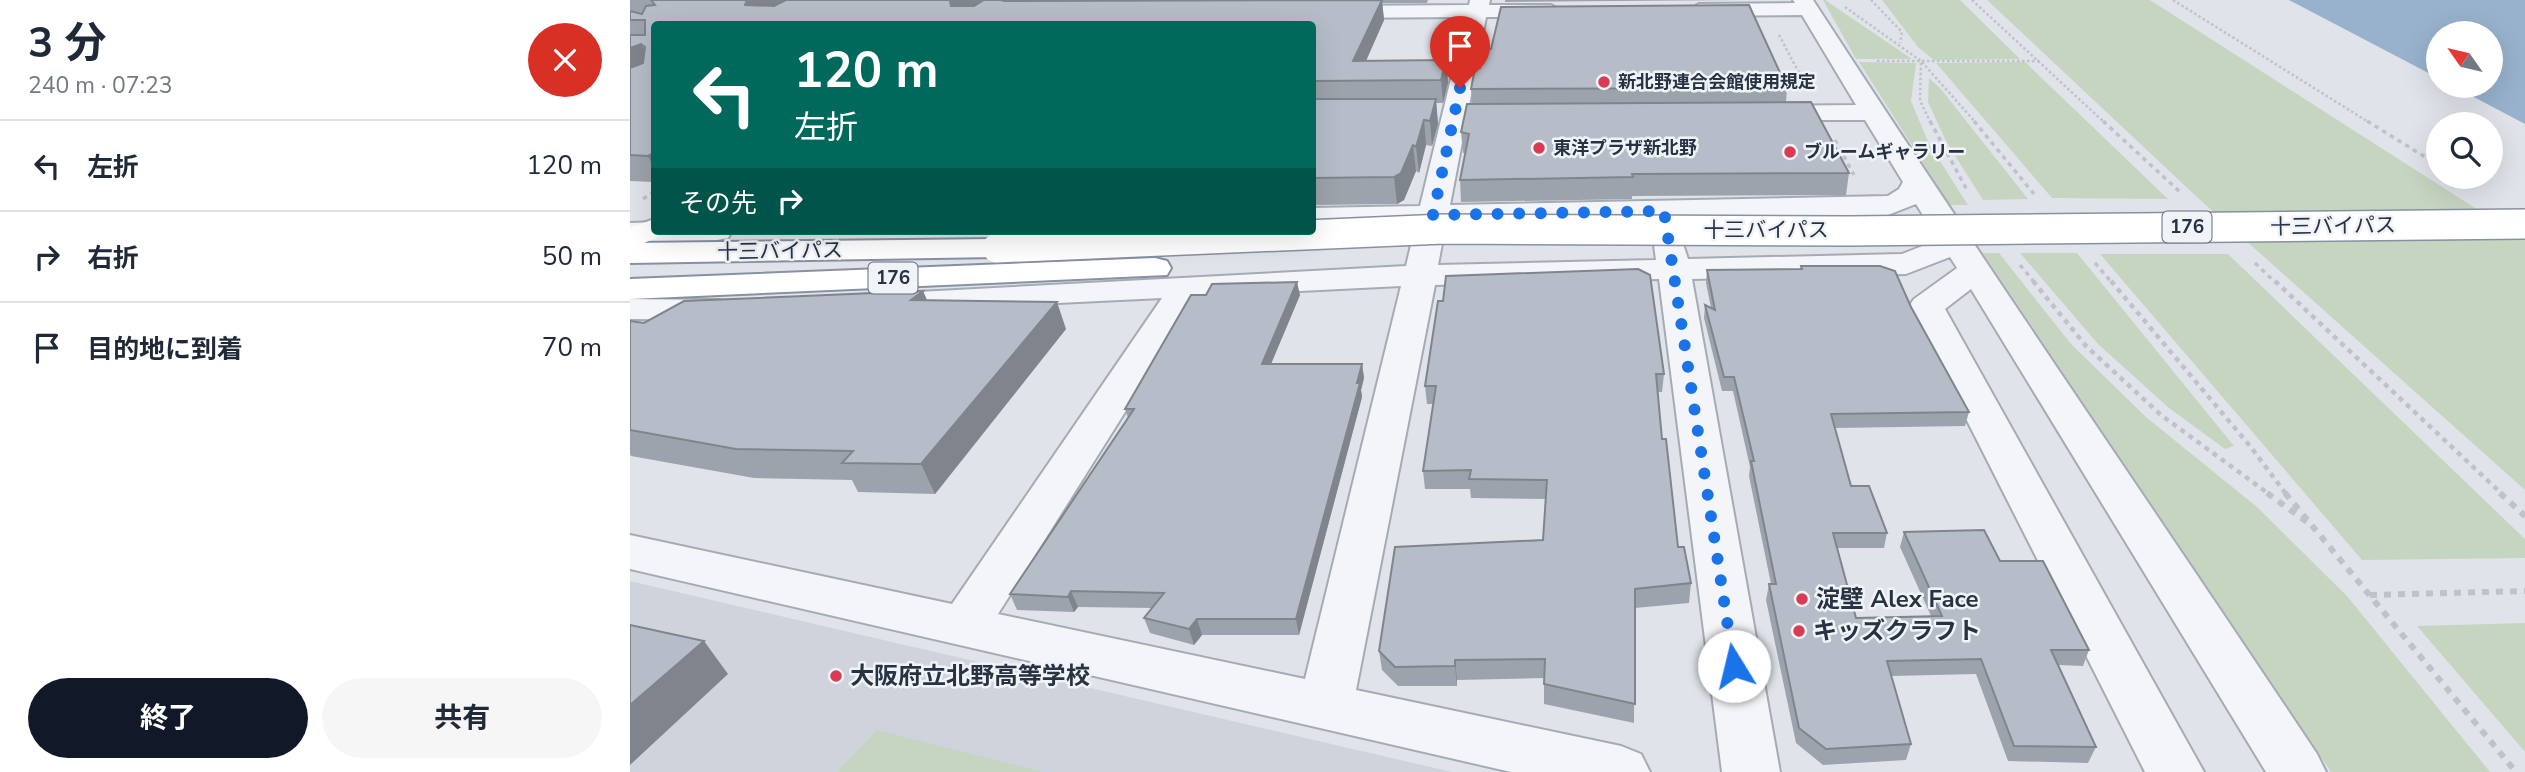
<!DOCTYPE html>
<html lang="ja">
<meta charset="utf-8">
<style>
body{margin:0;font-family:"Nunito Sans","Noto Sans JP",sans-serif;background:#f6f6f7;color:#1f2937;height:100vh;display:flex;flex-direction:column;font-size:26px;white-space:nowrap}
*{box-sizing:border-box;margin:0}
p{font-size:23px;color:#747a83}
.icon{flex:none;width:38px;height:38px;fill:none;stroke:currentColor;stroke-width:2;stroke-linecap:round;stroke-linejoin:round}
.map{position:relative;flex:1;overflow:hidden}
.details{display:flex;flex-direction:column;background:#fff;width:630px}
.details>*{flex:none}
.banner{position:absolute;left:21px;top:21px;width:665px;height:214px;border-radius:7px;box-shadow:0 7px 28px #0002;background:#00695c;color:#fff;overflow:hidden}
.needle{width:46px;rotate:304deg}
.tools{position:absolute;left:1796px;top:21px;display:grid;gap:14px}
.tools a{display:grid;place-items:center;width:77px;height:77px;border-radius:50%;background:#fff;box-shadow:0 7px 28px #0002;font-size:35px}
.pin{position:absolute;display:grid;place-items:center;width:60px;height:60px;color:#fff;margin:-72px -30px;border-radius:50% 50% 50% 0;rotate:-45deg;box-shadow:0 0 7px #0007}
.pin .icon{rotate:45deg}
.me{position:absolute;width:77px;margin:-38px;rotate:351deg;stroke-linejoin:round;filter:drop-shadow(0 0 5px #0008)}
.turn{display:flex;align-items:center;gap:24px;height:147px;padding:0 28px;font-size:32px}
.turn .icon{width:91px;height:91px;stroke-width:2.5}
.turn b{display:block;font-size:49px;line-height:60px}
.then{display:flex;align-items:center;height:66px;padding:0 28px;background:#0003;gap:14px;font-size:26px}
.round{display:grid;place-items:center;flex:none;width:74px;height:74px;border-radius:37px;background:#f6f6f7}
.head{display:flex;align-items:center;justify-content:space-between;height:119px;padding:0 28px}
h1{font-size:42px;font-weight:700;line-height:52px}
.cta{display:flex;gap:14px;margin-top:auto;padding:14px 28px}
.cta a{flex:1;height:80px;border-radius:42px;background:#111827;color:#fff;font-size:28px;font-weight:700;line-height:80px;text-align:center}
.cta a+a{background:#f6f6f7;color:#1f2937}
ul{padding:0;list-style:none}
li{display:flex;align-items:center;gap:21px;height:91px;padding:0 28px;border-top:2px solid #e0e1e3}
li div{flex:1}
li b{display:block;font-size:26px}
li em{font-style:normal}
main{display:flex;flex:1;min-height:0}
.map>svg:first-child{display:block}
</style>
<main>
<section class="details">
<div class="head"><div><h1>3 分</h1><p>240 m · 07:23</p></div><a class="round" style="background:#d93025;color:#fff"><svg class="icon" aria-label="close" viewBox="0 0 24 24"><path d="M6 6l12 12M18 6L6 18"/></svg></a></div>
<ul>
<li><svg class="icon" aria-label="left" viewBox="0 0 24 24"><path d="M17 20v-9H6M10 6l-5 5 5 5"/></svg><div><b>左折</b></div><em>120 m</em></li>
<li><svg class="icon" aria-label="right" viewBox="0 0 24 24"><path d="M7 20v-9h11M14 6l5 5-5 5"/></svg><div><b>右折</b></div><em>50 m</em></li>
<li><svg class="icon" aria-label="arrive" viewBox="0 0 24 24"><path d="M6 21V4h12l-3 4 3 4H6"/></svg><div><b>目的地に到着</b></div><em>70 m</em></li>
</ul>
<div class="cta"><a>終了</a><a>共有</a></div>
</section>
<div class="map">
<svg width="1895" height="772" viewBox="0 0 1895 772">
<rect width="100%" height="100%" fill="#e0e4ea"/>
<polygon fill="#ced3dc" points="0,581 822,772 0,772"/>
<g fill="#c6d5c0">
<polygon points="1193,0 1195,0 1282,59 1226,59"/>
<polygon points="1252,0 1330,0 1390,59 1304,60 1288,47"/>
<polygon points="1357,0 1520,0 1895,240 1895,490 1568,198"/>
<polygon points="1229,62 1286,63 1281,101 1299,144 1338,205 1320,205"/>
<polygon points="1395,62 1538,199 1422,198 1306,63"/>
<polygon points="1299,78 1310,88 1398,199 1353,200 1317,143 1298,102"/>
<polygon points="1353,253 1369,253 1441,344 1516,417 1627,507 1717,596 1860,772 1701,772"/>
<polygon points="1390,253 1447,253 1604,446 1595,449 1539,408 1468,344"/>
<polygon points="1470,254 1598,254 1895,539 1895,558 1732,560"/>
<polygon points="1895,623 1895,752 1787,626"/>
<polygon points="247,730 414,772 207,772"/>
</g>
<polygon fill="#98b2cd" points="1659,0 1895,0 1895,124 1823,86 1860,86 1860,33 1808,33 1808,78"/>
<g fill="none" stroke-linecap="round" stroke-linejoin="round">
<defs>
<g id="minor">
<path d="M840,0H860L859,5H921L931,11L921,17H856L820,205L1258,196L1269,189L1273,182L1235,120H1135L1126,118L1123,113L1126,108L1135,106L1226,105L1172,15L1069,16L1059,10L1069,4L1165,3L1163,0H1183C1346,251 1519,502 1687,754L1696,772H1636L1341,289L1315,309L1574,772H1515L1279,306L1284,299L1327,268L1320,257L1276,274L1062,279L1150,772H1092L1029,279L805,285L726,690L991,746L1011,754L1020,772H881L0,569V535L322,604L532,298L243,312L231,309L226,302L231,295L776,266L786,224L682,226V208L790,206L836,17L701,18L691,12L701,6L839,5ZM1286,204L1304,233L1295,245L1272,254L1058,259L1051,238L1040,236L1029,238L1024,245L1026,260L808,265L816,223L1258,215ZM771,286L675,679L368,614L568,296Z"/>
<polygon points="24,222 24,231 102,231 98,238 87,240 0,241 0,223"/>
<polygon points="0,299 89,300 101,303 106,310 101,317 89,320 0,319"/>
</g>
<g id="major">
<polygon points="364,0 388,0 351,24 328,24"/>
<polygon points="24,219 24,231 37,231 35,234 0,249 0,228"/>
</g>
<g id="highway">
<polygon points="367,239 378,241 383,248 378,255 367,257 0,263 0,243"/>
<polygon points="525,258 537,261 541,268 537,275 0,299 0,279"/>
</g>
</defs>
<use href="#minor" stroke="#a5abb5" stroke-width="4"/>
<use href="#major" stroke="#9ea8b7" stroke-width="4"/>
<use href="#highway" stroke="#8691a2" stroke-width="4"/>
<g stroke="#bec2c9" stroke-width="2.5" stroke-dasharray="2.5 2.5" stroke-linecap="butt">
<polyline points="1241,0 1272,32 1270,43"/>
<polyline points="1342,0 1475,123"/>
<polyline points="1543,0 1740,123"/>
<polyline points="1215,7 1291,61 1290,101 1301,123"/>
<polyline points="1149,35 1176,86"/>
<polyline points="1247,61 1410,61"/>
<polyline points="1292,62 1346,123"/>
</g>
<g stroke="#bec2c9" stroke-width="3.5" stroke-dasharray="4.5 4.5" stroke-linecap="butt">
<polyline points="1300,121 1338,192"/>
<polyline points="1344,121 1404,194"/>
<polyline points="1473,121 1550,192"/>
<polyline points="1737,121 1808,165"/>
<polyline points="1205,140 1224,175"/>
<polyline points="1827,177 1844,187"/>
<polyline points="13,199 24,192"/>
<polyline points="1465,263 1482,283"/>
<polyline points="1625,263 1646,283"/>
<polyline points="1390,265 1405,283"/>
</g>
<g stroke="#bec2c9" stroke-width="4.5" stroke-dasharray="5 5" stroke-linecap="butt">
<polyline points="1403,281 1456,346 1531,415 1639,494"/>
<polyline points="1481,281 1620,446 1656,494"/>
<polyline points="1645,281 1872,494"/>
</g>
<g stroke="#bec2c9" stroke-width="6" stroke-dasharray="7 7" stroke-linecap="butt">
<polyline points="1637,493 1677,522"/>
<polyline points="1655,493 1886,772"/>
<polyline points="1870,493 1895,516"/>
<polyline points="1740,595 1895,591"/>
</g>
<use href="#minor" fill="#f3f5f8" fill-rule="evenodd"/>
<use href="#major" fill="#fff" fill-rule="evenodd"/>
<use href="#highway" fill="#fff" fill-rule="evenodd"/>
<defs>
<polyline id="highway-bridge" points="367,248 814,229 1220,231 1895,224"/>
</defs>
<use href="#highway-bridge" stroke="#8691a2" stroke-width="32" stroke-linecap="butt"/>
<use href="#highway-bridge" stroke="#fff" stroke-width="29"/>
</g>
<g fill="#9da3ac">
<polygon points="0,0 372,0 374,1 417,1 417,0 798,0 797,3 752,3 754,20 736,61 816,60 818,83 813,103 806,103 808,124 802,146 796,145 789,173 786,171 774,200 767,204 682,205 682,24 24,24 24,182 0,181"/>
<polygon points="875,0 1111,0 875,2"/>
<polygon points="1157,88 1156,102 1219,173 1216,195 1002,196 1002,199 831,202 830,180 835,153 833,153 831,132 842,103 841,89"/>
<polygon points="1171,266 1281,307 1339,412 1335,426 1205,428 1221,486 1257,533 1254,548 1207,548 1226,618 1301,616 1270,547 1274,532 1370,561 1459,650 1453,666 1428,665 1466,747 1458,763 1378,761 1346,674 1261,676 1281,744 1276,760 1193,765 1166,743 1136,600 1139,584 1141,584 1119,476 1120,467 1103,391 1092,391 1074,318 1075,305 1081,308 1076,283 1077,270 1170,269"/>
<polygon points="293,291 297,300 436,329 305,494 228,492 222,480 124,478 1,456 0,454 0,321 14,323"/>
<polygon points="670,295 641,364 732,364 734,378 731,390 732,397 669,635 572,635 564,645 520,633 514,618 522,608 448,607 444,612 387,610 380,594 498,418 495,409"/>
<polygon points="1034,374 1032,392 1028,392 1032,439 1048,547 1061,583 1059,603 1005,608 1004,723 914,704 914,678 827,680 827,686 768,686 752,670 749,651 913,540 916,499 841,498 840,489 795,489 793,471 804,404 797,404 795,386"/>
</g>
<g fill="#80848c">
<polygon points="117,0 169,0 128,18 115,5"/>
<polygon points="322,0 359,0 327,22 320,1"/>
<polygon points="752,0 754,20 727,81 723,61"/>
<polygon points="11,44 23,67 0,76 0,48"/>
<polygon points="816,60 818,83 813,103 811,80"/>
<polygon points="806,99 808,124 802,146 800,121"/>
<polygon points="794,120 796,145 789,173 786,147"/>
<polygon points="783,145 786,171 774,200 767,204 764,177"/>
<polygon points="24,153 24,168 18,156"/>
<polygon points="667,282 670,295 635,378 632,364"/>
<polygon points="293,291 304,317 281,300"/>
<polygon points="427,302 436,329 305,494 291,464"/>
<polygon points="732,364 734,378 731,390 732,397 669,635 666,619"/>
<polygon points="441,591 448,607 444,612 438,597"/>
<polygon points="567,619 572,635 564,645 559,629"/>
<polygon points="74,641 98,674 0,765 0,705"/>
<polygon points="825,660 827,680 827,686 825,666"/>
</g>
<g fill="#b7bdc8" stroke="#80848c" stroke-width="2">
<polygon points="21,0 117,0 115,5 144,6 156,0 322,0 320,1 321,6 344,6 354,0 371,0 374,1 752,0 723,61 816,60 811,80 682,81 682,24 24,24 24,153 18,156 0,155 0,68 13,63 15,47 11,44 0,48 0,35 15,35 15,20 0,20 0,11 12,14 16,6 25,5"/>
<polygon points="1119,5 1157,88 841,89 845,68 850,68 853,49 861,49 871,7"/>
<polygon points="682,99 806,99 800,121 794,120 786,147 783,145 771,173 764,177 682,178"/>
<polygon points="1181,102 1219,173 1002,174 1003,177 830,180 839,134 831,132 837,104"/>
<polygon points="1171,266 1250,266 1265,271 1281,307 1339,412 1201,414 1221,486 1239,486 1257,533 1203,533 1226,618 1312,616 1274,532 1354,530 1370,561 1413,561 1459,650 1421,650 1466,747 1384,746 1351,659 1257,661 1281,744 1196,749 1169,728 1139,584 1146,584 1121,461 1124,461 1104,377 1094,377 1075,305 1085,310 1077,270 1172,269"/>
<polygon points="1008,269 1020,275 1034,374 1026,374 1032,439 1036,439 1048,547 1054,547 1061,583 1005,589 1005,704 914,684 915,659 825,660 825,666 765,667 749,651 765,547 913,540 917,480 839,479 841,470 793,471 806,386 795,386 808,301 813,301 816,276"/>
<polygon points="667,282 632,364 732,364 727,383 730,383 666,619 567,619 559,629 514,618 534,593 441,591 438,597 380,594 504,409 495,409 561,295 576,295 582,284"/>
<polygon points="293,291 281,300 427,302 291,464 212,463 223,451 106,449 0,430 0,321 14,323 54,301"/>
<polygon points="0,625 74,641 0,705"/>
</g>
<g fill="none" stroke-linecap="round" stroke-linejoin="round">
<polyline stroke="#1a73e8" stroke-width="12" stroke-dasharray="0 21.6" points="830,88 803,215 1034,211 1104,666"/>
</g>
<g fill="#d93b55" stroke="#f0f3f7" stroke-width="2.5">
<circle cx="974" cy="82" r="7"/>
<circle cx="909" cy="148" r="7"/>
<circle cx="1160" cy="152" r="7"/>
<circle cx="1172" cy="599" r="7"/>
<circle cx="1169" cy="631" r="7"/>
<circle cx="206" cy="676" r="7"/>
</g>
<g text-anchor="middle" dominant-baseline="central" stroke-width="5" stroke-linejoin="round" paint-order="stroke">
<g font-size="18" font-weight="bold" fill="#273243" stroke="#f0f3f7" text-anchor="start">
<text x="988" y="82">新北野連合会館使用規定</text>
<text x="923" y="148">東洋プラザ新北野</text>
<text x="1174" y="152">ブルームギャラリー</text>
</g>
<g fill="#f0f3f7" stroke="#636c79" stroke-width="2">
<rect x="1532.5" y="211.5" width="49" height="31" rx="5"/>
<rect x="238.5" y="262.5" width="49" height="31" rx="5"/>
</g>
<g font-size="19" font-weight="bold" fill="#273243">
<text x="1557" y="227">176</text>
<text x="263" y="278">176</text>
</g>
<g font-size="21" fill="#273243" stroke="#f0f3f7">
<text transform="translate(1703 226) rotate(-1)">十三バイパス</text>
<text x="1136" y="230">十三バイパス</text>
<text transform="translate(150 251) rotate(-1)">十三バイパス</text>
</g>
<g font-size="24" font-weight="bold" fill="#273243" stroke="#f0f3f7" text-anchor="start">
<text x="1186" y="599">淀壁 Alex Face</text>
<text x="1183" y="631">キッズクラフト</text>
<text x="220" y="676">大阪府立北野高等学校</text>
</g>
</g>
</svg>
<div class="tools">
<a><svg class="needle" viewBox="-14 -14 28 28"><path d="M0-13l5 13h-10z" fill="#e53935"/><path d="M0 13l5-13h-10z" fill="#747a83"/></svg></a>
<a><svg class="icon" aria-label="search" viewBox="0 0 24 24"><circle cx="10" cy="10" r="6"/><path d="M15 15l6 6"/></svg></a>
</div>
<div class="pin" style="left:830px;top:88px;background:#d93025"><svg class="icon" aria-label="arrive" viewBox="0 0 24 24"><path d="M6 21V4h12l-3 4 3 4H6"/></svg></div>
<svg class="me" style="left:1104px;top:666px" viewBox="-20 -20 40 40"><circle r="19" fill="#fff"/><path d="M0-13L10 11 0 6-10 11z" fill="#1a73e8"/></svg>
<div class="banner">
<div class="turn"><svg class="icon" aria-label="left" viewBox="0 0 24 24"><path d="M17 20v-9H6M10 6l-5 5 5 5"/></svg><div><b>120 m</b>左折</div></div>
<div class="then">その先<svg class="icon" aria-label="right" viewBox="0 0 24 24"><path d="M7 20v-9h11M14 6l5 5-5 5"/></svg></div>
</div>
</div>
</main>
